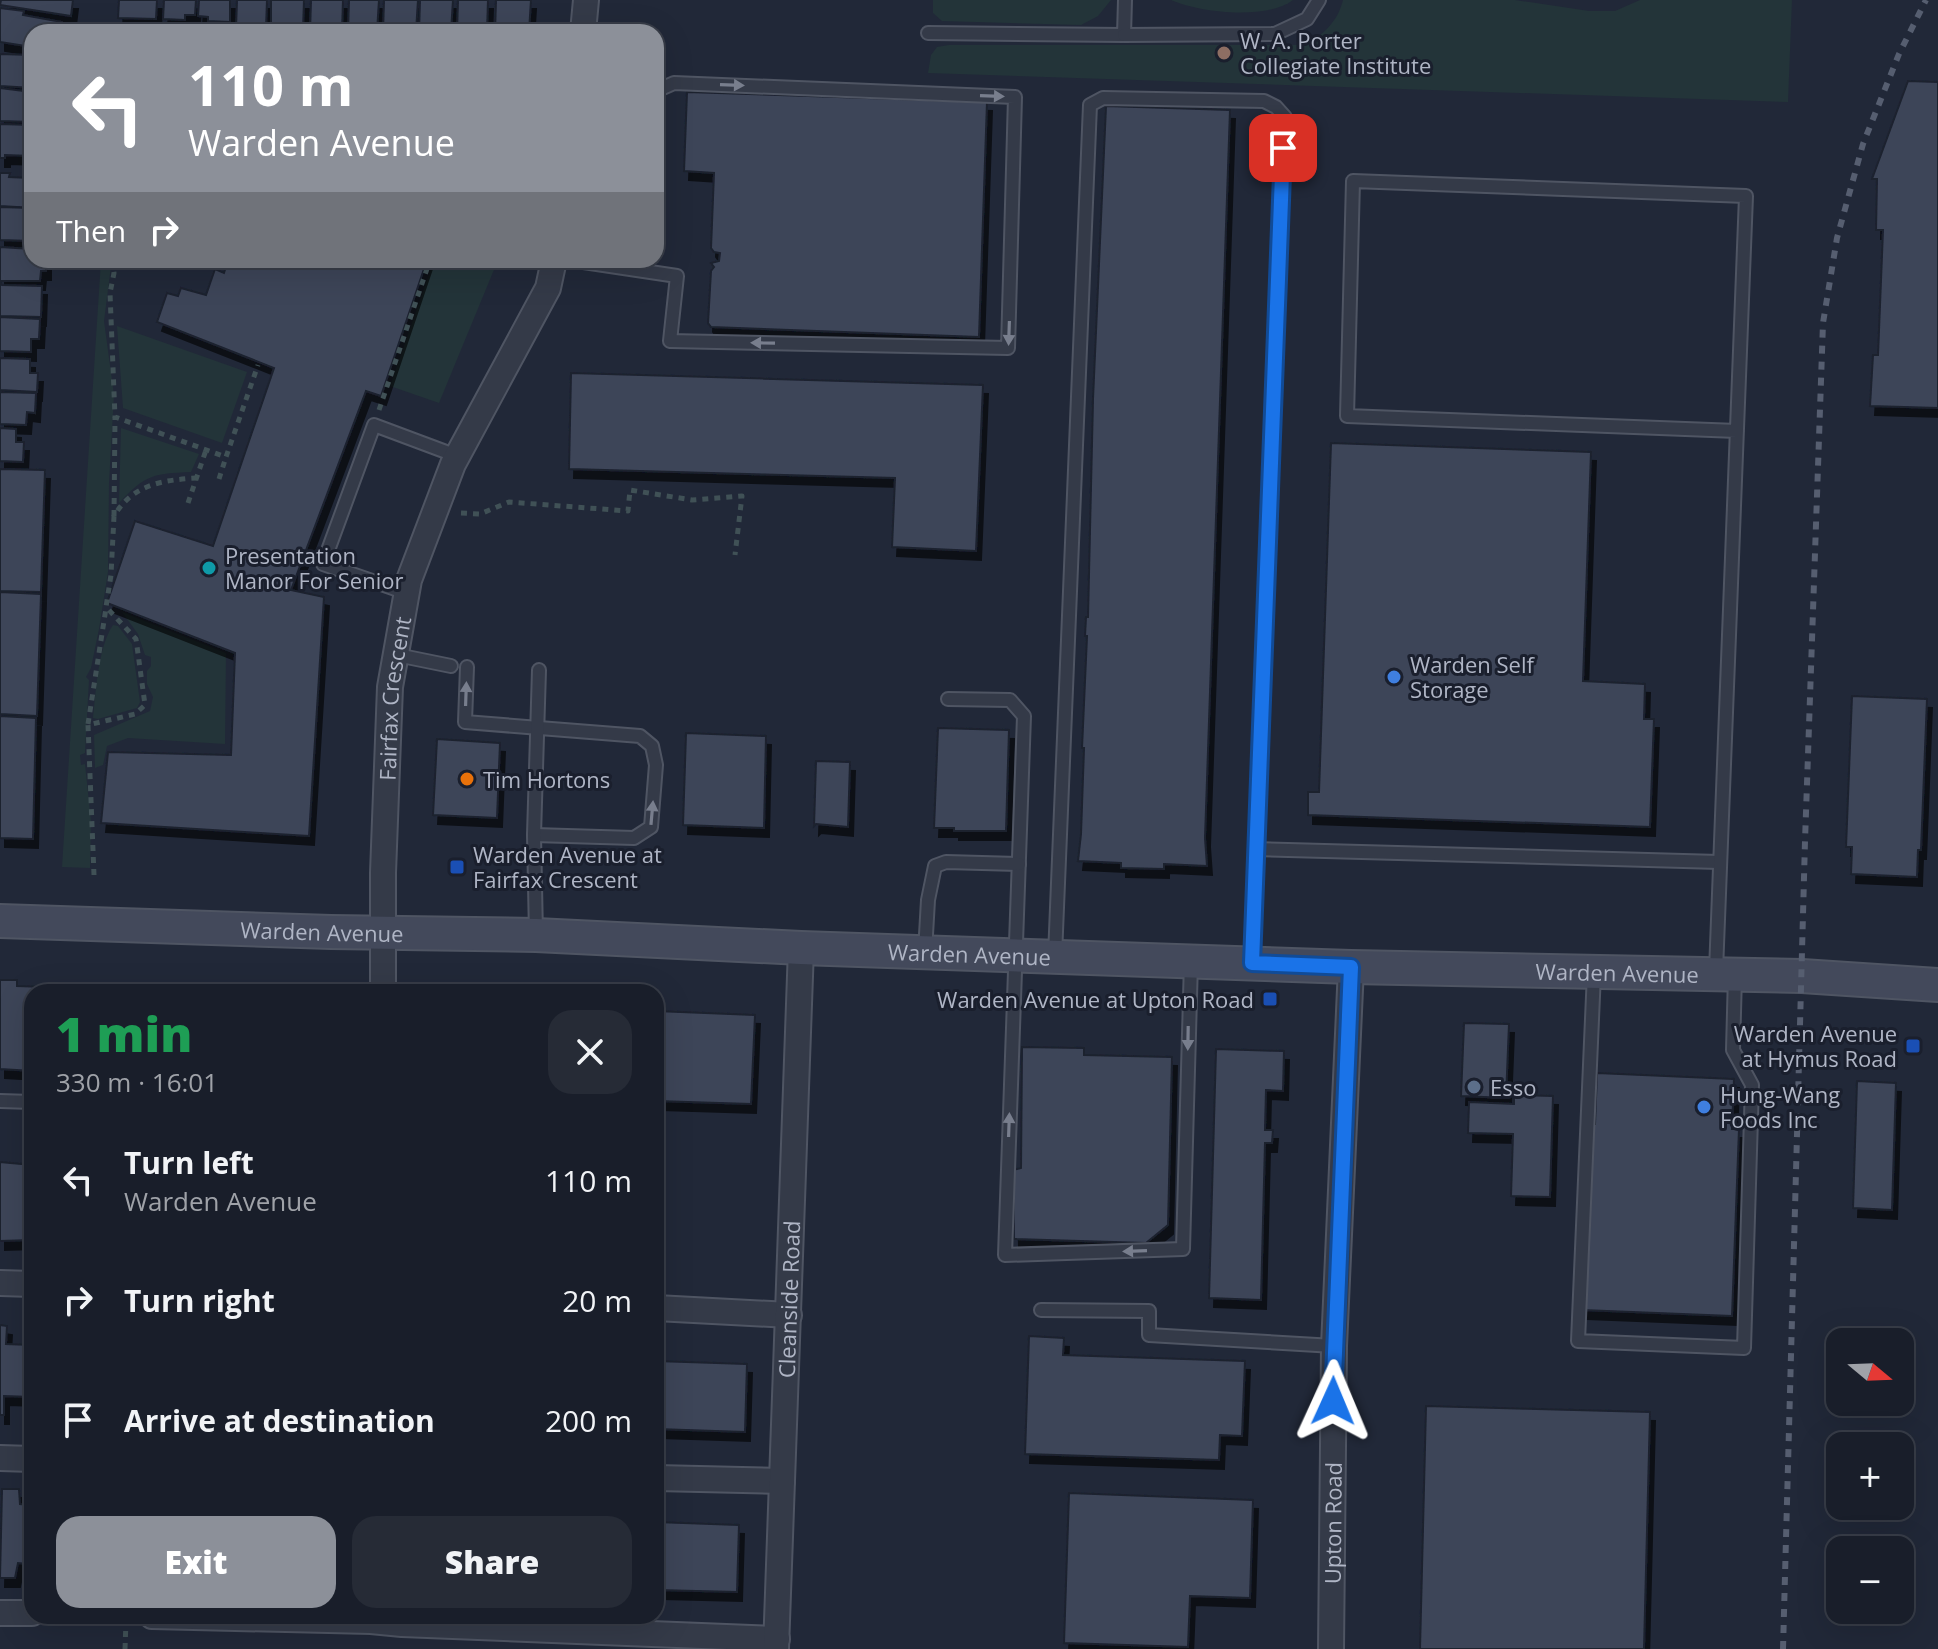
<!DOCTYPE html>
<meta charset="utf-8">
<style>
body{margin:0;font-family:"Open Sans",sans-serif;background:#262b36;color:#f1f3f6;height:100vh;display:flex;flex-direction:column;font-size:30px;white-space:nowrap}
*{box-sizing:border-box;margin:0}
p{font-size:26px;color:#9fa2a8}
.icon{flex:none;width:44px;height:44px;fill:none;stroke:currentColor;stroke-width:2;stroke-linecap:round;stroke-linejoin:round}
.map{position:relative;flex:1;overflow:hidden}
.side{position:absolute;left:24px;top:984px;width:640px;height:640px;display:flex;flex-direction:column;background:#191e2a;border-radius:24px;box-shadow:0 8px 32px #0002,0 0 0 2px #373c47}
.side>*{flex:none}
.guide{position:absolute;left:24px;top:24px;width:640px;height:244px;border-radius:24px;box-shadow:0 8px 32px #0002,0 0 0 2px #373c47;background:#8c9099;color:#fff;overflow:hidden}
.needle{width:52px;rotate:109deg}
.controls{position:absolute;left:1826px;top:1328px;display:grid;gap:16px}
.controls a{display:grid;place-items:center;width:88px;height:88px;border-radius:16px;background:#191e2a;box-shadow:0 8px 32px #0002,0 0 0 2px #373c47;font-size:40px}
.pin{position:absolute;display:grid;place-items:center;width:68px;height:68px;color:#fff;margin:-34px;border-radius:16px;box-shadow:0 4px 12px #0006}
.me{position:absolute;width:88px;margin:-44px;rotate:1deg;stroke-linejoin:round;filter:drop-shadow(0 0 6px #0008)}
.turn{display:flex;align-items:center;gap:28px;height:168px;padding:0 32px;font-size:36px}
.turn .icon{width:104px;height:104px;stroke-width:2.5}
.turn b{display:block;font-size:56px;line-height:68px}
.then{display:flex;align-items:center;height:76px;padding:0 32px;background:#0003;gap:16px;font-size:30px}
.round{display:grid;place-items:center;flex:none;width:84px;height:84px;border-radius:24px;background:#262b36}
.overview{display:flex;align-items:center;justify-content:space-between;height:136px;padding:0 32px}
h1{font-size:48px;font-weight:800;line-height:60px;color:#1e9e55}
.cta{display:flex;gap:16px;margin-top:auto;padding:16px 32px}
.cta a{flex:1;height:92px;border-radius:24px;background:#8c9099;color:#fff;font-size:32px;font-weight:800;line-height:92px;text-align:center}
.cta a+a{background:#262b36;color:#f1f3f6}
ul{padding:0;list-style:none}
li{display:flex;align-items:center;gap:24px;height:120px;padding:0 32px}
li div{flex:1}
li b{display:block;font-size:30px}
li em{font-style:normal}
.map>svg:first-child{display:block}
</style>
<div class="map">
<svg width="1938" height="1649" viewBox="0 0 1938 1649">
<defs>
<filter id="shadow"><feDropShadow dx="5" dy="9" stdDeviation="0" flood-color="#0009"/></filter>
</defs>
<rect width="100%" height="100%" fill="#212838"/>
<g fill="#233439">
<polygon points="933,0 1111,0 1098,16 1081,25 942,21 933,13"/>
<path d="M1171,0H1293C1267,20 1200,13 1171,0Z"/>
<path d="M1343,0H1515L1589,11H1615L1640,0H1792L1788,102L928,73L931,55L937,47L949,45H1304C1323,36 1338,21 1343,0Z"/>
<polygon points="101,260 109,260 111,266 104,321 114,395 109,483 108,572 99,629 91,668 86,677 89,680 85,753 80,755 81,765 85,764 91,821 90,868 62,867"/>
<polygon points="434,260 498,260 439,403 390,386"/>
<polygon points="117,326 247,372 222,443 123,408"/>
<path d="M121,428L199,454L191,472C153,474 146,474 119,503Z"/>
<polygon points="122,612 226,653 225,744 128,738 107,746 103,765 95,768 94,735 150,711 153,697 147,684 147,671 151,666 151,657 145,655 138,634"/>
<path d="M113,625L118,626L132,644L140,702L137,708L98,719L93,718C96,691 98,647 113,625Z"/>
</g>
<g fill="#3d4558" stroke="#1c212f" stroke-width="2" filter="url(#shadow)">
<polygon points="1,0 73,0 71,16 0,5"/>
<polygon points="119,0 157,0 156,19 118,18"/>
<polygon points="164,0 196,0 195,15 185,15 185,20 163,19"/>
<polygon points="199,0 230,0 230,22 208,21 208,17 198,16"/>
<polygon points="237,0 267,0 266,29 236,28"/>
<polygon points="271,0 304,0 303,30 271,29"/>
<polygon points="311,0 343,0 342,32 310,32"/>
<polygon points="349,0 379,0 377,32 348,32"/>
<polygon points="384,0 418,0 416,32 383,32"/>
<polygon points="420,0 453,0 451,32 419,32"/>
<polygon points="458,0 488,0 487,32 457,32"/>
<polygon points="496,0 531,0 529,32 495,32"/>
<polygon points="0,8 24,11 23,15 62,22 61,32 32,32 32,47 0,42"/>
<polygon points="0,54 32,55 32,88 0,86"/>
<polygon points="1908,81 1938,82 1938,408 1870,406 1873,355 1878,355 1883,230 1876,230 1877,179 1872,179"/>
<polygon points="0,88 32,92 32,122 0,121"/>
<polygon points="687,92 987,102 979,337 711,327 708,323 711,271 714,267 711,263 719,261 720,253 714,252 711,248 714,173 684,171"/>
<polygon points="1106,106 1230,110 1205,838 1207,866 1164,864 1164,869 1121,868 1121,863 1078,861 1081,834 1084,748 1082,748 1087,636 1085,636 1086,617 1088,617 1093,399"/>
<polygon points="0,124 32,125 32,156 5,155 5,158 0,158"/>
<polygon points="0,173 10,173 9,177 32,178 32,208 0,206"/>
<polygon points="0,207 32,208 32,241 0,240"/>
<polygon points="0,247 32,249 32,260 46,260 46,271 41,271 40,281 0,281"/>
<polygon points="228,260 427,260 381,396 366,391 291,590 324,597 309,836 101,823 108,752 231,755 235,653 107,603 135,521 213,546 274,368 157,322 167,293 178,296 181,288 206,295 215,269 224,273"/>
<polygon points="0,281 2,285 42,286 41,317 0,316"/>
<polygon points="0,317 40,319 39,339 31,339 31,352 0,351"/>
<polygon points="0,358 30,359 30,373 38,373 37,392 0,390"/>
<polygon points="571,373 983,385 976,551 892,547 895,478 569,469"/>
<polygon points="0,392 36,393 35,413 27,412 26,425 0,424"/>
<polygon points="0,428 16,429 16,442 24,442 23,462 0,461"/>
<polygon points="1331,443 1591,452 1583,681 1645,684 1644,719 1654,719 1650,827 1308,815 1308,792 1319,792"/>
<polygon points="0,469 45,470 41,592 0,591"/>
<polygon points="0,592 41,594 37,716 0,714"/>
<polygon points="1852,696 1927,699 1921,850 1918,850 1917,877 1851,874 1852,847 1846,847"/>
<polygon points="0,716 36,718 33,839 0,838"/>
<polygon points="938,728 1009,730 1006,831 954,831 954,828 934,828"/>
<polygon points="686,733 766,736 764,828 683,825"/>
<polygon points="437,739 500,743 497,818 433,815"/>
<polygon points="816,761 850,762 848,827 816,824 814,826"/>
<polygon points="0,980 17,980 17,986 109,989 109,983 144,985 144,990 196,992 32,992 32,1071 0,1069"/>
<polygon points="656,1011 755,1015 751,1104 656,1101"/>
<polygon points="1464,1023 1509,1024 1506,1098 1461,1096"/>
<polygon points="1022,1047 1084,1048 1084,1055 1172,1057 1168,1225 1146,1243 1014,1239 1013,1170 1021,1168"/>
<polygon points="1216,1049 1284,1051 1283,1091 1266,1090 1265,1130 1273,1130 1272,1143 1265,1143 1261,1300 1209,1298"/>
<polygon points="1597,1073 1734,1079 1732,1129 1739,1129 1732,1316 1582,1310 1589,1124 1595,1124"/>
<polygon points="1857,1081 1896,1083 1892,1210 1853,1208"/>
<polygon points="1514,1095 1553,1096 1550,1197 1511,1196 1513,1134 1468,1133 1469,1102 1514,1104"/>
<polygon points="0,1162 32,1165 32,1240 0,1241"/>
<polygon points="0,1325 7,1326 6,1344 32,1345 32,1416 31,1397 4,1396 4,1415 0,1415"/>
<polygon points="1029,1336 1064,1338 1063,1355 1245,1361 1242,1436 1220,1435 1219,1460 1025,1454"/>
<polygon points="656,1361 747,1364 745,1432 656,1429"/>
<polygon points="1426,1406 1650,1412 1644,1649 1420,1649"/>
<polygon points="2,1489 19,1489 20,1504 29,1505 32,1489 32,1580 28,1580 27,1564 18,1563 15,1578 0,1578"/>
<polygon points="1069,1493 1253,1500 1250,1598 1190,1596 1188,1647 1064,1643"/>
<polygon points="656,1522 739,1525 737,1592 656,1590"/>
</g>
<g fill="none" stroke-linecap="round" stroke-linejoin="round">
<defs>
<g id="service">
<polyline points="928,33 1124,35 1125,0"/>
<polyline points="1124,35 1275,34 1307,19 1319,0"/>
<polyline points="570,260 677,276 670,341 1008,348 1015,97 674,83 656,91"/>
<polyline points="407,593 323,564 374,425 457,456"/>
<polyline points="397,655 451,666"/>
<polyline points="467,667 465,722 640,736 652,746 656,765 651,827 634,838 534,835"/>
<polyline points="948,699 1010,700 1024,716 1005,1255 1183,1249 1191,962"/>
<polyline points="1255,849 1719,862"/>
<polyline points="536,935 534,835 539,670"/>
<polyline points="925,952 928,900 935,866 946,862 1019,864"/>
<polyline points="1055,956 1090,105 1103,98 1264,101 1276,107 1285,117 1252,963"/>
<polyline points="1716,971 1746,196 1353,181 1347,416 1737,431"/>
<polyline points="1594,973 1578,1341 1744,1348 1752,1085 1733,1050 1735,975"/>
<polyline points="0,1101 32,1102"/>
<polyline points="1041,1310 1149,1311 1149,1335 1334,1346"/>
</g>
<g id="minor">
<polyline points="583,32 586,0"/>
<path id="s1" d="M383,992V873L390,687L409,580L453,464L548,288L554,260"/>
<polyline points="0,1283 32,1284"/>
<polyline points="656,1308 789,1315"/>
<polyline points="0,1458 32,1459"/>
<polyline points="656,1478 782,1481"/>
<polyline points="0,1613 32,1613"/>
<polyline points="152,1616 371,1621 402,1624 777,1639"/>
<path id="s2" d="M776,1649L801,948"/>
<path id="s3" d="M1331,1649L1334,1346L1351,967"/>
</g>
<g id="secondary">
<path id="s4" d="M0,921L331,932L536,935L801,948L1351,967L1802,976L1938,985"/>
</g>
</defs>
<use href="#service" stroke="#4f5563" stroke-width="16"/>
<use href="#minor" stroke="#4f5563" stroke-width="28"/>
<use href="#secondary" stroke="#4f5563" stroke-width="36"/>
<g stroke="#405156" stroke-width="5" stroke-dasharray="6 6" stroke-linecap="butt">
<polyline points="112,260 114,273 110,293 115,417 226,457 258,365"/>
<polyline points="379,410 430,260"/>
<polyline points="219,479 226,457"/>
<polyline points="188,503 206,450"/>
<polyline points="461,513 480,514 509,502 628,511 630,490 692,500 742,496 735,555"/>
<polyline points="114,516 115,417"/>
<polyline points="88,724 106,608"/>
<path d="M94,875L88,725L135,714L145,705L136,639L106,607L111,575L114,516C133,484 163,480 197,478"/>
<polyline points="125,1649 126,1621"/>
</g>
<use href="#service" stroke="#343a48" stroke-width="12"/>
<use href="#minor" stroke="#343a48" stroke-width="24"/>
<use href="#secondary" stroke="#43495b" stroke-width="32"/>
<polyline stroke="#565e70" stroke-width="6" stroke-dasharray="8 8" stroke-linecap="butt" points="1783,1649 1805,841 1823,323 1837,238 1863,144 1899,54 1926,0"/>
</g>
<defs><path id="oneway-solid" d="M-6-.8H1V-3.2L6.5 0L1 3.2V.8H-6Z" transform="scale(2)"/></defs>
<g fill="#787e8d">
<use href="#oneway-solid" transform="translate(732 85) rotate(2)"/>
<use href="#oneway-solid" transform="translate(992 96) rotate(2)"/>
<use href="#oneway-solid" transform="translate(1009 333) rotate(92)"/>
<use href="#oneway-solid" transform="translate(763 343) rotate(-179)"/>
<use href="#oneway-solid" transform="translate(466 694) rotate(-88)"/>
<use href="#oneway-solid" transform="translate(652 813) rotate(-85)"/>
<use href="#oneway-solid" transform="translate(1188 1038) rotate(91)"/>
<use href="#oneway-solid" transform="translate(1009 1125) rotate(-88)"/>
<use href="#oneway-solid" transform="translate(1135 1251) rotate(178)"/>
</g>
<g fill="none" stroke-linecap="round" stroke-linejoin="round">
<defs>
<polyline id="route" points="1283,148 1252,963 1351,967 1333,1401"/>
</defs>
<use href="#route" stroke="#114b97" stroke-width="20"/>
<use href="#route" stroke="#1a73e8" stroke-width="14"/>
</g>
<circle fill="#8d6e63" stroke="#1a1f2d" stroke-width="3" cx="1224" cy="53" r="8"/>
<circle fill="#0f9aa8" stroke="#1a1f2d" stroke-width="3" cx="209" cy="568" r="8"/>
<g fill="#3f7fe0" stroke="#1a1f2d" stroke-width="3">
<circle cx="1394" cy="677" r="8"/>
<circle cx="1704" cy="1107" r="8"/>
</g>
<circle fill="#e8710a" stroke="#1a1f2d" stroke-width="3" cx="467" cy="779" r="8"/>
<g fill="#1a4fb4" stroke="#1a1f2d" stroke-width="3">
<rect x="449" y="859" width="16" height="16" rx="4"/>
<rect x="1262" y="991" width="16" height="16" rx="4"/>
<rect x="1905" y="1038" width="16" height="16" rx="4"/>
</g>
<circle fill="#5c6f8a" stroke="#1a1f2d" stroke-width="3" cx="1474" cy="1087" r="8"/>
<g text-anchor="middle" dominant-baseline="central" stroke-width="6" stroke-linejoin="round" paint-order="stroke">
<g font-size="22" fill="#afb5c5" stroke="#1a1f2d" text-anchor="start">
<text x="1240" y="40">W. A. Porter<tspan x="1240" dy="25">Collegiate Institute</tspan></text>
<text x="225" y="555">Presentation<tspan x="225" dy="25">Manor For Senior</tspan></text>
<text x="1410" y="664">Warden Self<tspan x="1410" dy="25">Storage</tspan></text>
<text x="483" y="779">Tim Hortons</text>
<text x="473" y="854">Warden Avenue at<tspan x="473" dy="25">Fairfax Crescent</tspan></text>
<text x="1254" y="999" text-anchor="end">Warden Avenue at Upton Road</text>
<text x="1897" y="1033" text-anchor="end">Warden Avenue<tspan x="1897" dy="25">at Hymus Road</tspan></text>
<text x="1490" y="1087">Esso</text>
<text x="1720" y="1094">Hung-Wang<tspan x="1720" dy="25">Foods Inc</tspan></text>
</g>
<g font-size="22" fill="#afb5c5" stroke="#1a1f2d">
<text stroke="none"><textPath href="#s1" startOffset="294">Fairfax Crescent</textPath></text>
<text stroke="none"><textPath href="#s4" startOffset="322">Warden Avenue</textPath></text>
<text stroke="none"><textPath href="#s4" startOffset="970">Warden Avenue</textPath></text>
<text stroke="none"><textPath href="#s4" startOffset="1618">Warden Avenue</textPath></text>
<text stroke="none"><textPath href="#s2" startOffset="350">Cleanside Road</textPath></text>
<text stroke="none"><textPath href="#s3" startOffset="126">Upton Road</textPath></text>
</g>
</g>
</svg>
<div class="controls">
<a><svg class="needle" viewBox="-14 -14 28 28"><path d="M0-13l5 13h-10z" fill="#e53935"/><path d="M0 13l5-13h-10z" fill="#9fa2a8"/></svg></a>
<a>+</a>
<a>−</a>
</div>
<div class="pin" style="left:1283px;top:148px;background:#d93025"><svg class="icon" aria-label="arrive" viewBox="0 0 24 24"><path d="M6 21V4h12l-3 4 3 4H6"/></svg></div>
<svg class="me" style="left:1333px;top:1401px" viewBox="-20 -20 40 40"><path d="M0-17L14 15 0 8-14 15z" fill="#1a73e8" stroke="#fff" stroke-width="4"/></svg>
<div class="guide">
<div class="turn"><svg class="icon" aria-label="left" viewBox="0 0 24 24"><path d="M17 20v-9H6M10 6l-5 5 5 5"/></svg><div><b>110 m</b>Warden Avenue</div></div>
<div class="then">Then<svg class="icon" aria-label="right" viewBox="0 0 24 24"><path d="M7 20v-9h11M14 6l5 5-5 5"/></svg></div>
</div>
<section class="side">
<div class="overview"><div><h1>1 min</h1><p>330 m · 16:01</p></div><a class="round"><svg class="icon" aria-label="close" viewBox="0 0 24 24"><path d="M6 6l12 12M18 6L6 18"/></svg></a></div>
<ul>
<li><svg class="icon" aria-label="left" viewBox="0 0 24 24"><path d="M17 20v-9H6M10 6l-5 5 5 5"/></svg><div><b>Turn left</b><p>Warden Avenue</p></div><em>110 m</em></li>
<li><svg class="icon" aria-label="right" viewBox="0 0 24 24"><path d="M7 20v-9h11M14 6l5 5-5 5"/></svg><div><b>Turn right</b></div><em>20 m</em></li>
<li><svg class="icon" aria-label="arrive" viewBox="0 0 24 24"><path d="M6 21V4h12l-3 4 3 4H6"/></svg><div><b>Arrive at destination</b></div><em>200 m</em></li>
</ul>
<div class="cta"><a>Exit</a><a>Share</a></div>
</section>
</div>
